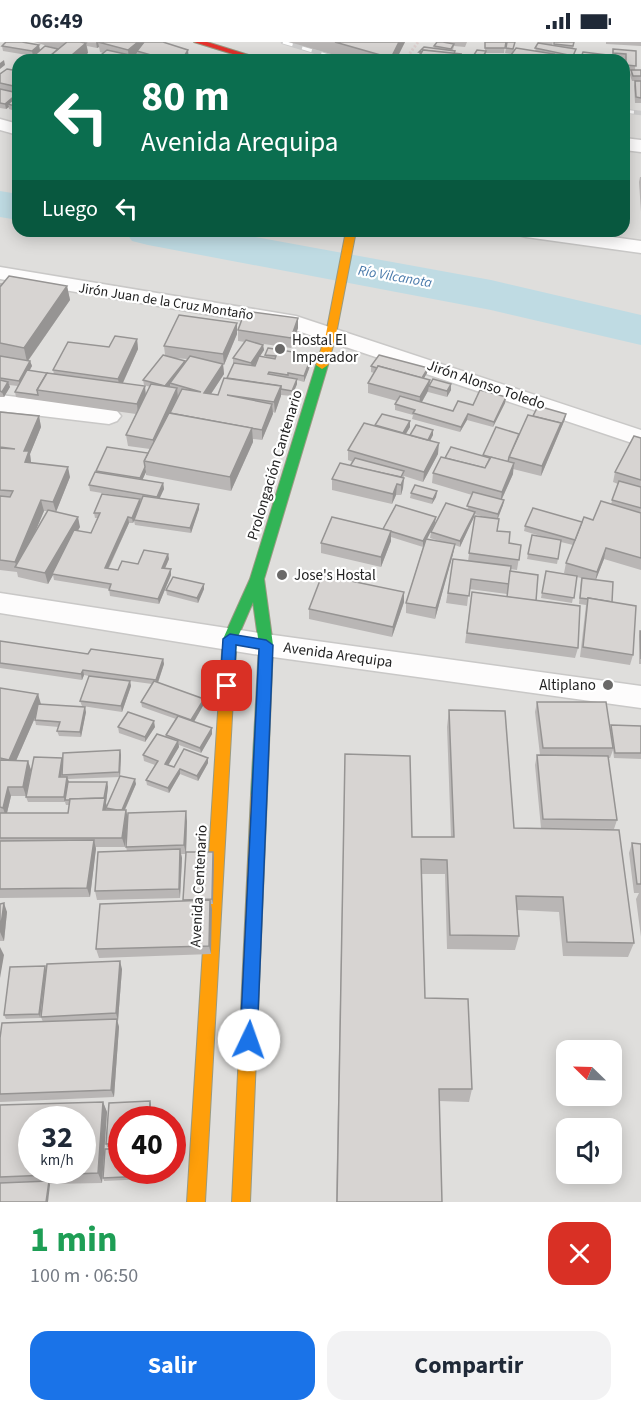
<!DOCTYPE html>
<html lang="es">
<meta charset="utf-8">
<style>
body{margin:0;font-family:"Source Sans 3",sans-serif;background:#f2f2f3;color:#1f2937;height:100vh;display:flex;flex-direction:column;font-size:22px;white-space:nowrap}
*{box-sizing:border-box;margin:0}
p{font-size:20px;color:#747a83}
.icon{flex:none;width:33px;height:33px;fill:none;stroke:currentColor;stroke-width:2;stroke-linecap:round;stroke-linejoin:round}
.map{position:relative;height:1160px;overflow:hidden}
.side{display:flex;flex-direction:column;background:#fff;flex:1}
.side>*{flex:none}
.banner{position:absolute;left:12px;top:12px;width:618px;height:183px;border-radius:18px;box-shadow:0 3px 15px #0003;background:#0b6e4f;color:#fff;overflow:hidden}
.needle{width:39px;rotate:293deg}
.buttons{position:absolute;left:556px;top:998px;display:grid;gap:12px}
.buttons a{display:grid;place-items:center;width:66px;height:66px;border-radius:12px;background:#fff;box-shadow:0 3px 15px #0003;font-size:30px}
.speed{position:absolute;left:18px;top:1064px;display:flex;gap:12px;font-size:30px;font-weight:700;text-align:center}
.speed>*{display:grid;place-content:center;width:78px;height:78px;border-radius:50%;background:#fff;box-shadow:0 3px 15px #0003;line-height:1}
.speed small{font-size:15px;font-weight:400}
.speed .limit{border:9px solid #d22;background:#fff;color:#111}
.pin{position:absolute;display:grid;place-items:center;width:51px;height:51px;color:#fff;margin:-26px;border-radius:12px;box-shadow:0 3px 9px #0006}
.me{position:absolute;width:66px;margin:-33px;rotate:3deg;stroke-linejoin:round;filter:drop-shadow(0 0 4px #0008)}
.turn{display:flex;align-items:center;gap:21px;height:126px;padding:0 30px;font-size:27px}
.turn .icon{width:78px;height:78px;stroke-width:2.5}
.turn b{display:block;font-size:42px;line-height:51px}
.then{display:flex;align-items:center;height:57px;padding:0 30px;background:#0003;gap:12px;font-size:22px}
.round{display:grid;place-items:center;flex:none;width:63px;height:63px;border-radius:18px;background:#f2f2f3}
.head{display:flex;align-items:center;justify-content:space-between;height:102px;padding:0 30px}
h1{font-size:36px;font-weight:700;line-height:45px;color:#1e9e55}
.action{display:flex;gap:12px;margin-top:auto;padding:12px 30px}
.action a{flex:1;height:69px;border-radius:18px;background:#1a73e8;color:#fff;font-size:24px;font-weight:700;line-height:69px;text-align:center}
.action a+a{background:#f2f2f3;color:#1f2937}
.status{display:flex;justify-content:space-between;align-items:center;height:42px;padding:0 30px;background:#fff;direction:ltr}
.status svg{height:16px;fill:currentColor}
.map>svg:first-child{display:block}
</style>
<div class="status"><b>06:49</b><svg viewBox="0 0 49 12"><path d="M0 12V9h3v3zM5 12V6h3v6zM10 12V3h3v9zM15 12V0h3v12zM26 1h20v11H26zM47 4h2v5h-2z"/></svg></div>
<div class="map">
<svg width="641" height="1160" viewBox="0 0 641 1160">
<rect width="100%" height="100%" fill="#f0eeeb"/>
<path fill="#dfdedc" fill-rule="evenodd" d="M0,0H641V1160H0ZM18,18H624V189H18ZM567,1008H612V1053H567ZM32,1077H82V1128H32ZM122,1077H172V1128H122ZM567,1086H612V1131H567Z"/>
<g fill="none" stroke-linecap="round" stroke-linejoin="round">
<g fill="#bfdbe3" fill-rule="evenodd">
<polygon points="0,149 18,152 18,178 0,175"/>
<polygon points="125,189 222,189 491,238 641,273 641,303 491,268 148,203 132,199"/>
</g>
<defs>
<g id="street">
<polygon points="0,77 18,82 18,93 0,88"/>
<polygon points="624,96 641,98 641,110 624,108"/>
<polygon points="516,189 570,189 641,199 641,211 526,195 519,193"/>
<polygon points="0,225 296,274 641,388 641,404 292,287 0,237"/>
<polygon points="0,353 109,366 117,369 121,374 117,379 109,382 0,369"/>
<polygon points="0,551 266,592 641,644 641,666 266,614 0,571"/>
</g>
<polygon id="fast" points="322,319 328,323 264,537 273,603 267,753 264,758 259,759 254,758 251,753 259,603 253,560 237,597 234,639 232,643 222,643 220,639 223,597 250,537 316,323"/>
<g id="slow">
<polygon points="346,189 356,189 336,292 328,323 322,327 316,323 326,292"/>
<polygon points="227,633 232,635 234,639 205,1160 187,1160 220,639 222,635"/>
<polygon points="259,747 264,748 267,753 250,1160 232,1160 251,753 254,748"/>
</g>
<polygon id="jam" points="194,0 207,0 265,18 252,18"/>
</defs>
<use href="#street" stroke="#c9c8c7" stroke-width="3"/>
<use href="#fast" stroke="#999a82" stroke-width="2"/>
<use href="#slow" stroke="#999a82" stroke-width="2"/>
<use href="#jam" stroke="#999a82" stroke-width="2"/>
<polyline stroke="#dccecd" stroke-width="3" stroke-dasharray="2 2" stroke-linecap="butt" points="405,18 418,0"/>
<use href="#street" fill="#fdfcfc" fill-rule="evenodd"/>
<use href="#fast" fill="#30b455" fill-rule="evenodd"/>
<use href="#slow" fill="#ff9f0a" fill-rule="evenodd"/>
<use href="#jam" fill="#e5322d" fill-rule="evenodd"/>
<defs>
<g id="rail">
<polyline points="283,0 342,18"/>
<polyline points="624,69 641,71"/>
</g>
</defs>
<use href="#rail" stroke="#ccc" stroke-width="4.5"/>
<use href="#rail" stroke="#fff" stroke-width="3" stroke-dasharray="10" stroke-linecap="butt"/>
</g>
<g fill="#b9b6b5" fill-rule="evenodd">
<polygon points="34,0 143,0 143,1 189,18 97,18 96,17 103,11 100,10 99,5 97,6 87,4 88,11 79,18 29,18 33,14 3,9 2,4 40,8 33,14 58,7"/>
<polygon points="289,0 405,0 396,18 352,18"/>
<polygon points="437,0 467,0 465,5 454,4 453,8 455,9 455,12 461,12 460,18 417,18 419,15 419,10 434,6"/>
<polygon points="485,0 507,0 507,2 505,2 504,11 486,11 483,18 472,18 472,16 485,9"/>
<polygon points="515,0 513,10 535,9 538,0 553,0 552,3 554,3 554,0 574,0 573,7 575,12 573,18 567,18 554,15 553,18 511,18 512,12 505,11 506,6"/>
<polygon points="606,0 641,0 641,4 606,2"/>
<polygon points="613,7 636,9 635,28 641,28 641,61 635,61 634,44 635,39 632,39 630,33 631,29 625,28 625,17 614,17 612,14"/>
<polygon points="18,29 18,70 9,67 9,65 6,67 0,66 0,32"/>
<polygon points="640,135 641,135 641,170 639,140"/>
<polygon points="588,189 614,189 613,192 587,190"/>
<path d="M0,241L67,244L70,258L28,319H30L32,324L29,329L54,332L53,328L109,305L137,297L138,307L123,341L146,353L150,345L144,343L143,338L165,313L164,304L237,292L224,323L223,322L224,332L211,352L218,353L227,336L233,322V316L245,300L238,299V288L298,276V286L291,306L257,301L263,303L264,308L260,314L266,315L265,313H312V319L304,340L297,338V342L292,354L281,353L275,371L273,370L262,398L253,397V400L231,449L146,433V430L142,438L163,441L164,447L159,456L199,462V467L191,491L135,483L134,479L133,481H129L109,526L118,528L168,512L169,517L165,526L171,533L159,562L110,554L109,547L54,538L53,533L48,542L18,535L17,530L0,528V370L39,374L41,385L30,412L31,420L70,435L56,470L80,485L77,489L91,491L98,476H95L94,471L131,456L90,449L89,443L96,431V429L148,411L150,407L128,404L126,393L136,372L16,355L15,350L18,344L9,343L10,345L4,355H0ZM174,316L187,317L185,320V319ZM44,469H48L33,494Z"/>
<polygon points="371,324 428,326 427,331 424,336 430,338 429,344 451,342 451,348 447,355 428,350 428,349 422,360 453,369 473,363 506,355 505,361 493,385 467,378 460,390 412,377 413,373 395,368 395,362 397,359 368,351 368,341 374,331 371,330"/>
<polygon points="533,374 565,377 541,434 513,427 513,432 502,457 504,458 503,463 498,477 498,489 509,501 521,503 517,528 510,527 510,529 578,606 575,616 465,601 472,550 507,555 507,550 507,552 469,547 467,564 446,561 453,517 468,519 475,474 488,476 474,472 474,475 460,505 455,503 453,512 435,577 406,571 406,561 423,505 391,495 391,499 381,525 321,511 321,501 383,487 435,481 427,497 446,501 430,496 431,490 467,468 472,453 432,441 433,431 445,416 483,414 483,413 519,392"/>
<polygon points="410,379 410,385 406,392 410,393 433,388 433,393 430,399 438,412 423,440 404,434 403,446 401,453 396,453 392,462 332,448 332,437 350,424 353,420 348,418 348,408 375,383"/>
<polygon points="641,396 641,528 604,517 596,537 612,560 633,613 630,623 580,615 586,563 579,562 581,536 577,535 572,561 541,556 546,529 570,533 564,531 566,521 573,503 561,500 557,522 527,517 532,493 547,496 524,489 525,484 582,480 593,478 611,462 618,442 613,440 615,430"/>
<polygon points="437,449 436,455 432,462 410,456 411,451"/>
<polygon points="204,542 204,547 198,561 167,553 166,548"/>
<polygon points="404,550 404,560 392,595 309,577 309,567"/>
<polygon points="640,589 641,589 641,622 639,622 639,594"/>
<polygon points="0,599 88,612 163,617 164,622 158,641 204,657 204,662 194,680 212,692 201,711 179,703 179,705 168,723 174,725 208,721 198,739 180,732 169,751 147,743 146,738 155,723 144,719 143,713 166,695 166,693 176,677 142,665 141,660 152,642 130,639 131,644 122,670 82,664 80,659 89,634 84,633 82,638 0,626"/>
<path d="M0,646L38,652L40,663L86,670L81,695L59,694L57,689L59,685L36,683L35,678L36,673L16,719H28L31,728L26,754H11L7,771H68L69,763H66L65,760H28L26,755L63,718L120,708L121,713L120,734L136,742L125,768H126L128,776L187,779L186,812H181L182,816L180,856L97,858L95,849L127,809L126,805L127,783L125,805H96L90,855L0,856ZM120,735L107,764L106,761L108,745L107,740H69L68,737Z"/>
<polygon points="537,660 610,687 611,683 641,684 641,717 614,716 613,708 610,716 608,716 617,778 614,787 541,786 535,723 537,713 540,713 535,670"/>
<polygon points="449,668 505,669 514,786 619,788 634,901 628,915 563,914 559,870 517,868 519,894 515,908 447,907 445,832 422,832 425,956 468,957 472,1047 469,1060 439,1059 442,1160 336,1160 345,712 410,714 412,795 451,795 447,685"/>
<polygon points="118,685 155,685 145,700 119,691"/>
<polygon points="632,801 641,802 641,895 636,857 639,851 634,851 629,811"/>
<polygon points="186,810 213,810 213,862 211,862 211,912 99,916 96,907 184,859"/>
<polygon points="0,862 7,870 4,899 0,899"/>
<polygon points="45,924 46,928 122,927 118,979 117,979 119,985 114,1055 0,1060 0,996 43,980 41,975 44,947 40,976 6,977 4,973"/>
<polygon points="150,1059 151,1063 150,1077 122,1077 122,1105 107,1105 106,1102 109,1061"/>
<polygon points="103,1060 107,1070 102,1141 50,1142 0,1160 0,1063"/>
<polygon points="147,1128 146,1137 104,1139 103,1136"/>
</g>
<g fill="#969493">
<polygon points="78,0 84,0 84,3 86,1 88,11 79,18 66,18"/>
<polygon points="96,0 105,0 98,0 99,5 97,6"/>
<polygon points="138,0 143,0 144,6 137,9 137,11 129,18 128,8"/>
<polygon points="399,0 405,0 396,18 391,18 391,16"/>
<polygon points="39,3 40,8 33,14 32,9"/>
<polygon points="188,8 189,18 182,18"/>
<polygon points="4,18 5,23 0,27 0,21"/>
<polygon points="18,51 18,57 8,62 9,65 6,67 5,62"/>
<polygon points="67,244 70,258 27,320 24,306"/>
<polygon points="298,276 298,286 291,306 291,296"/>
<polygon points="237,281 237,292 224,323 223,312"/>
<polygon points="137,297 138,307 120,347 118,337"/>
<polygon points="263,303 264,308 252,327 251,321"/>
<polygon points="312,313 312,319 304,340 304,334"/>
<polygon points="30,319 32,324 20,345 19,339"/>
<polygon points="185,319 185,324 170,341 170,344 166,349 165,344"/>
<polygon points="223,322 224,332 205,361 204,351"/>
<polygon points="428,326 427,331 420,343 421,338"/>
<polygon points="297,337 297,342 292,354 292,349"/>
<polygon points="430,338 428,349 419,365 420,355"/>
<polygon points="8,340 10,345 4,355 2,350"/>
<polygon points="451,342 451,348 447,355 447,349"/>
<polygon points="145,344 146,354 138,372 137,362"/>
<polygon points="281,344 281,354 275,371 274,360"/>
<polygon points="177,346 178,356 155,408 153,398"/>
<polygon points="506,355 505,361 493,385 494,380"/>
<polygon points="272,362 273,372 262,398 262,388"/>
<polygon points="468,372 467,378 460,390 461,385"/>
<polygon points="566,372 565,377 541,434 542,424 561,381"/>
<polygon points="39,374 41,385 30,412 31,420 27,430 25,420 24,409"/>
<polygon points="410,379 410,385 402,398 402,393"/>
<polygon points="252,386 253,400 231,449 230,435"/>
<polygon points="433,388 433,393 426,406 427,401"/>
<polygon points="439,401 438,412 423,440 424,430"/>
<polygon points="514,421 513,432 500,461 502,450"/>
<polygon points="68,425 70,435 56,470 53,460"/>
<polygon points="145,425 146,430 141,441 140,436"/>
<polygon points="404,436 403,446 401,453 401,443"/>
<polygon points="163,441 164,447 158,460 157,455"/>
<polygon points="397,442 396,453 392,462 393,452"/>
<polygon points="437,449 436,455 432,462 433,457"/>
<polygon points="140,457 140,462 133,481 132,476"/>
<polygon points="41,458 44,469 20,526 17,525 15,520"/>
<polygon points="504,458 503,463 497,478 498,472"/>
<polygon points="199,462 199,467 191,491 190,486"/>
<polygon points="475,470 474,475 460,505 460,499"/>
<polygon points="78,475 80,485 48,542 45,531"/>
<polygon points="128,475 129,481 106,531 105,526"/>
<polygon points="436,475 435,481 423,505 423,499"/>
<polygon points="391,489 391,499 381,525 381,515"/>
<polygon points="455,502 453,512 435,577 436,566"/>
<polygon points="606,506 604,517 595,540 597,530"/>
<polygon points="168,512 169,517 163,531 162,526"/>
<polygon points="171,527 171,533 159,562 158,557"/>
<polygon points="204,542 204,547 198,561 197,556"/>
<polygon points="404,550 404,560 392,595 393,585"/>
<polygon points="163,617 164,622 157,643 156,638"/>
<polygon points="83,628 84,633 82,638 81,632"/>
<polygon points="130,639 131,644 122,670 121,664"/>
<polygon points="38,652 41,662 12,728 9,718"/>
<polygon points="204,657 204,662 192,683 191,678"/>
<polygon points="85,665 86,670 81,695 80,690"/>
<polygon points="154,679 155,685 145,700 145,695"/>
<polygon points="212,686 212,692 201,711 200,706"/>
<polygon points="178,699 179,705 166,727 165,722"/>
<polygon points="120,708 121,713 120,735 119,730"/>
<polygon points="62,716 63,721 60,740 59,735"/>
<polygon points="208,716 208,721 198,739 197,734"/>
<polygon points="28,719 31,728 26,754 23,745"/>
<polygon points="180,727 180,732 169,751 168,746"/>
<polygon points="67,735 69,740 65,758 65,760 64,755"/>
<polygon points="135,737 136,742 122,774 121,769"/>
<polygon points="107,740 108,745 106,761 107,766 106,766 105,778 103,768"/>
<polygon points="8,745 11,754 6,775 3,766"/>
<polygon points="126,768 128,777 125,805 122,796"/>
<polygon points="186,769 187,779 186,812 184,803"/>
<polygon points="94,798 96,807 90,855 87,846"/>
<polygon points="180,807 182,816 180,856 179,847"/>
<polygon points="213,810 214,815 213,862 212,857"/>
<polygon points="210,858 212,867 211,912 209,904"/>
<polygon points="4,861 7,870 4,899 0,890"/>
<polygon points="0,905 4,913 0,936"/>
<polygon points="120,919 122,927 118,979 116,971"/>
<polygon points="45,924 46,929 40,976 39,972"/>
<polygon points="117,977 119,985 114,1055 111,1048"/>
<polygon points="150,1059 151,1063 150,1077 149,1077"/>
<polygon points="103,1060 107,1070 102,1141 98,1131"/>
<polygon points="49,1139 50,1143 48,1160 46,1160"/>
</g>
<g fill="#d7d4d2" stroke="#969493" stroke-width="1.5" fill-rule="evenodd">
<polygon points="6,0 22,0 39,3 32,9 2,4"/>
<polygon points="67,0 80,0 86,1 66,18 45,18"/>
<polygon points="98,0 138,0 128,8"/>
<polygon points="144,0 163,0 188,8 182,18 168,18 137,9"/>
<polygon points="335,0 399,0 391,16"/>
<polygon points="437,0 443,0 454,2 451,7 434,4"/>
<polygon points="485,0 506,0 505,6 485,6"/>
<polygon points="507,0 515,0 513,7 506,6"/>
<polygon points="554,0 574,0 573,4 554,2"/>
<polygon points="538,1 576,7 573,14 535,6"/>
<polygon points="45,4 58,7 45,18 29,18"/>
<polygon points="424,5 455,9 454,12 423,8 422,10 419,10"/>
<polygon points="516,6 554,12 551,18 533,18 534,17 511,13"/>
<polygon points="613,7 636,9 636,24 626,23 626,12 613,11"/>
<polygon points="107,8 143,16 141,18 102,18 96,17"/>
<polygon points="423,8 461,12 458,18 417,18"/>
<polygon points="477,8 486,9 481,18 472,16"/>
<polygon points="583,10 615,14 614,18 580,18"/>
<polygon points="7,27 18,29 18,45 0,41 0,32"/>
<polygon points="631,28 641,28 641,34 633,34"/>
<polygon points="635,39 641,39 641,56 636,55"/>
<polygon points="0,47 18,51 5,62 0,61"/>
<polygon points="18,54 18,65 8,62"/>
<polygon points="9,234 67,244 24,306 0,301 0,245"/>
<polygon points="245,269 298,276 291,296 238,288"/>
<polygon points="179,273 237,281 223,312 164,304"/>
<polygon points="115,294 137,297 118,337 53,328 68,300 109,305"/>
<polygon points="246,298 263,303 251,321 233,316"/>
<polygon points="268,306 312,313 304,334 288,331 288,333 269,330 268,332 297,337 292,349 281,347 281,344 227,336 234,321 255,324 259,314 275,317 276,314 265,313"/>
<polygon points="163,313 185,319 165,344 143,338"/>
<polygon points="379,313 428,326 422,336 378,324 377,326 371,324"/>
<polygon points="0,314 30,319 19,339 0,336"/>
<polygon points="190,314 223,322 204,351 218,353 224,336 281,344 274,360 227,353 272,362 262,388 170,371 182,347 201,350 170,341"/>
<polygon points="378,324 430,338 420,355 368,341"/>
<polygon points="27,328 47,331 37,348 38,353 15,350"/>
<polygon points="47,331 145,344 137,362 37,348"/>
<polygon points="433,337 451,342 447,349 429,344"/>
<polygon points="0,338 8,340 2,350 0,349"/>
<polygon points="151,342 177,346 153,398 126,393"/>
<polygon points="480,348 506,355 494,380 468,372 461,385 413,371 415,368 395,362 400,354 453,369 458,359 473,363"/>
<polygon points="538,364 566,372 560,386 561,381 533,374"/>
<polygon points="0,370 39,374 24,409 29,409 25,420 68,425 53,460 41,458 15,520 0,518 0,454 10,455 13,449 0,448 0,406 15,407 0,405"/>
<polygon points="169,371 252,386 230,435 144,419"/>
<polygon points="382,372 410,379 403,391 375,383"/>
<polygon points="528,373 561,381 542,424 509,415"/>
<polygon points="364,381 439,401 424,430 348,408"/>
<polygon points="416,383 433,388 428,398 410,393"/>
<polygon points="496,385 519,392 509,415 508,420 483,413"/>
<polygon points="634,394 641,396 641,438 615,430"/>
<polygon points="107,405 148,411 144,419 145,425 140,436 96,429"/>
<polygon points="451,405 490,416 485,426 445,416"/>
<polygon points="441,415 485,426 491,415 514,421 502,450 433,431"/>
<polygon points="355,416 404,429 401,435 350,424"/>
<polygon points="340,421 404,436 401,443 397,442 393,452 332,437"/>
<polygon points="95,430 163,441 157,455 89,443"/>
<polygon points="619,439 641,445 641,466 612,458"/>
<polygon points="415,443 437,449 433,457 411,451"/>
<polygon points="473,450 504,458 498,472 467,464"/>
<polygon points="102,452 140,457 132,476 128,475 105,526 118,528 122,519 138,522 144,508 168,512 162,526 171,527 158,557 109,548 111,542 52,532 74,488 91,491 100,471 94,471"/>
<polygon points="143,454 199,462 190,486 134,478"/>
<polygon points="601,459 641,471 641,516 606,506 597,530 566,521 584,475 593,478"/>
<polygon points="446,461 475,470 460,499 431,490"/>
<polygon points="396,463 436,475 423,499 383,487"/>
<polygon points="533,466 582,480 575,498 525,484"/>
<polygon points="48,468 78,475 45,531 15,525"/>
<polygon points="475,474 499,477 497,489 510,490 509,501 521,503 519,518 469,511"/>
<polygon points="332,475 391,489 381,515 321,501"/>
<polygon points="532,493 561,498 558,517 528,512"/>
<polygon points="426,497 455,502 436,566 406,561"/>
<polygon points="453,517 511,524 509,542 471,537 469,554 448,551"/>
<polygon points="510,529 538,533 536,559 507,555"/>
<polygon points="546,529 577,534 574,556 542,551"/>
<polygon points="322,533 404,550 393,585 309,567"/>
<polygon points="173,535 204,542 197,556 166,548"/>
<polygon points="582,536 613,540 612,560 588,556 588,557 580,556"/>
<polygon points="472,550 580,564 578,606 467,591"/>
<polygon points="588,556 636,564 633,613 583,605"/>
<polygon points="640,589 641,589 641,617"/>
<polygon points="0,599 88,612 91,607 163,617 156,638 83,628 81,632 0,621"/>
<polygon points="89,634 130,639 121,664 80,659"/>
<polygon points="154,639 204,657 191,678 141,660"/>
<polygon points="0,646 38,652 9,718 0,716"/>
<polygon points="537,660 606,660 613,706 543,706"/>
<polygon points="38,662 85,665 80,690 57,689 60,680 35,678"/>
<polygon points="449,668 505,669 514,786 619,788 634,901 567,900 563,855 516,854 519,894 450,893 447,818 421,817 425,956 468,957 472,1047 439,1047 442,1160 337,1160 345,712 410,714 412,795 454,795"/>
<polygon points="128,670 154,679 145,695 118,685"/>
<polygon points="178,674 212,686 200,706 166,693"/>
<polygon points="611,683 641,684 641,711 615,711"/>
<polygon points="157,692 178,699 165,722 174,725 184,707 208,716 197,734 180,727 168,746 146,738 158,719 143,713"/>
<polygon points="120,708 119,730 62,733 63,711"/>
<polygon points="537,713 608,714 617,778 543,777"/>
<polygon points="34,715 62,716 59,735 67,735 64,755 26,755"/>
<polygon points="0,718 28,719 23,745 8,745 3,766 0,765"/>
<polygon points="120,734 135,737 122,768 117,768 106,766"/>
<polygon points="68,740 107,740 104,756 70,757 69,758 65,758"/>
<polygon points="105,756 103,768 126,768 122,796 0,796 0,771 68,771 70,757"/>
<polygon points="186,769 184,803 126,805 128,771"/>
<polygon points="94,798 87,846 0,847 0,799"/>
<polygon points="632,801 641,802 641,842 637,842"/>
<polygon points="180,807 179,847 95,849 98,810"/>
<polygon points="186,810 213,810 212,857 183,858"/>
<polygon points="210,858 209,904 96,907 100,862"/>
<polygon points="4,861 0,890 0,862"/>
<polygon points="120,919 116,971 41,975 47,922"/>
<polygon points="45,924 39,972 4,973 10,925"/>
<polygon points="117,977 111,1048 0,1052 0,996 2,981"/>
<polygon points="150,1059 149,1077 122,1077 122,1101 106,1102 109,1061"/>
<path d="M103,1060L98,1131L0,1135V1063ZM32,1077H82V1128H32Z"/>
<polygon points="105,1107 122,1107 122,1128 146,1128 145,1134 103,1136"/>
<polygon points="49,1139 46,1160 0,1160 0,1141"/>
</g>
<polygon fill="#1a73e8" stroke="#114b97" stroke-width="1.5" points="230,592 266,598 273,603 257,998 255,1004 249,1006 242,1004 240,998 259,607 236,603 234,644 232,648 222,648 220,644 223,597"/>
<g fill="#6a6968" stroke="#fff" stroke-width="2">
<circle cx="280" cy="307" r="6"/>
<circle cx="282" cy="533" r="6"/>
<circle cx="608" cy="643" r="6"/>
</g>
<g text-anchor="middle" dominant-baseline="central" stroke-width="4.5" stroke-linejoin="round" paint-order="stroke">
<g font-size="14" font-style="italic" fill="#4a7aab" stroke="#fff">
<text transform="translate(395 235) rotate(10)">Río Vilcanota</text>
</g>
<g font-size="14" fill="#222" stroke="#fff">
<text transform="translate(166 260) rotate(9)">Jirón Juan de la Cruz Montaño</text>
</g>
<g font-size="15" fill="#222" stroke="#fff" text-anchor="start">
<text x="292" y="298">Hostal El<tspan x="292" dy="17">Imperador</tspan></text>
<text x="294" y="533">Jose's Hostal</text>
<text x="596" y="643" text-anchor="end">Altiplano</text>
</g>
<g font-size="15" fill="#222" stroke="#fff">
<text transform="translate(486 343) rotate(19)">Jirón Alonso Toledo</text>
<text transform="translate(275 423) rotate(-73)">Prolongación Cantenario</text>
<text transform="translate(338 613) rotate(8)">Avenida Arequipa</text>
<text transform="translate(199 844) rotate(-87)">Avenida Centenario</text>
</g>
</g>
</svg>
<div class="buttons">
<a><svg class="needle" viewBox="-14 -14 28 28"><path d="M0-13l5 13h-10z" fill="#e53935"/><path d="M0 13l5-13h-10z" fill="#747a83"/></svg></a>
<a><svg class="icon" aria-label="sound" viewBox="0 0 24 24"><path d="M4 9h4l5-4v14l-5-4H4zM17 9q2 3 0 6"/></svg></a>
</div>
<div class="speed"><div>32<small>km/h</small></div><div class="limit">40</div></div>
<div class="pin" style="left:227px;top:644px;background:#d93025"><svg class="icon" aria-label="arrive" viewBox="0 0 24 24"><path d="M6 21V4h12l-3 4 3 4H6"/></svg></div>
<svg class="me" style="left:249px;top:998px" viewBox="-20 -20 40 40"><circle r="19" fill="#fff"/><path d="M0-13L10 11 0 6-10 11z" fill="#1a73e8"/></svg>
<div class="banner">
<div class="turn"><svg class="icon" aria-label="left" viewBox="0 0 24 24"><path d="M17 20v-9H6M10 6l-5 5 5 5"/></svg><div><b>80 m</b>Avenida Arequipa</div></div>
<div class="then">Luego<svg class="icon" aria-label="left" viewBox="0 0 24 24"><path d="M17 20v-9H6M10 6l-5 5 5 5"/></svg></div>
</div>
</div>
<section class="side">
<div class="head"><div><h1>1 min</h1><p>100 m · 06:50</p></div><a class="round" style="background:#d93025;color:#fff"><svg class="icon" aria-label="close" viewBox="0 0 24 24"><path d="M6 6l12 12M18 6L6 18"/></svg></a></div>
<div class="action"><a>Salir</a><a>Compartir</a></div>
</section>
